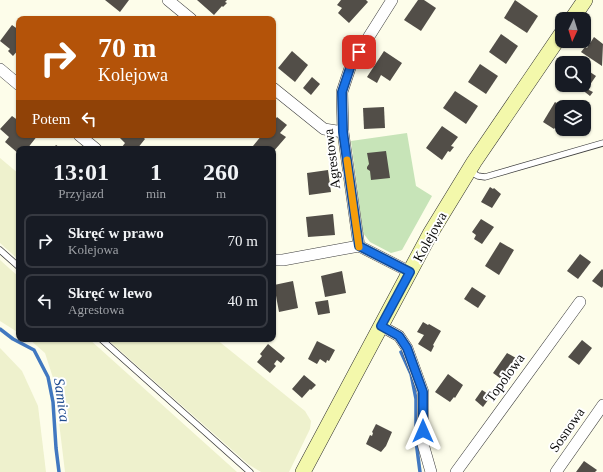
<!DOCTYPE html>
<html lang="pl">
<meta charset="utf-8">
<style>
body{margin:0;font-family:"Times New Roman",serif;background:#20242c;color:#f1f3f6;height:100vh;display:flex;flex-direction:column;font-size:15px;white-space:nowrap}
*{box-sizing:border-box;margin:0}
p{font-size:13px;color:#9ea1a6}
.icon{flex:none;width:22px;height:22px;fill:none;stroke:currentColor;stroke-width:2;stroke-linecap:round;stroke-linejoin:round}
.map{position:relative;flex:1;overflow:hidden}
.details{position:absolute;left:16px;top:146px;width:260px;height:196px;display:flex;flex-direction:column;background:#171b24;border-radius:8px;box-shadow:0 1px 3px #0004}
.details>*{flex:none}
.guide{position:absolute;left:16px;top:16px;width:260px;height:122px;border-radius:8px;box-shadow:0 1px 3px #0004;background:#b45309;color:#fff;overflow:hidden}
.needle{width:26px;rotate:184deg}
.buttons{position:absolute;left:555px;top:12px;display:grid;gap:8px}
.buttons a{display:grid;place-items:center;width:36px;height:36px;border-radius:8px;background:#171b24;box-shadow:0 1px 3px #0004;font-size:20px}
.pin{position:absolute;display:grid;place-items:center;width:34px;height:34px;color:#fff;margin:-17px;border-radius:8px;box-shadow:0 2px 6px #0006}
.me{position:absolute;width:44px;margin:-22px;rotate:0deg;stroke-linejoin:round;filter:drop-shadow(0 0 3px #0008)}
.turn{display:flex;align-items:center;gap:14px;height:84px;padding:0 16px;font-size:18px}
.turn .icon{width:52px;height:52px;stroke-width:2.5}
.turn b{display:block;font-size:28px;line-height:34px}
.then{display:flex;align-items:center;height:38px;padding:0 16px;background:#0003;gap:8px;font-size:15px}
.eta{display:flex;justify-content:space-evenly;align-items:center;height:68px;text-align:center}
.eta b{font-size:24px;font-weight:800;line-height:28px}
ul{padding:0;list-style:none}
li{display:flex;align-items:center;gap:12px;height:54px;margin:0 8px 6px;padding:0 8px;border:2px solid #363941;border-radius:8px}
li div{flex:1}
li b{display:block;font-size:15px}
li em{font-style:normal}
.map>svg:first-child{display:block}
</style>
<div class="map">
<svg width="603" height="472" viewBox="0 0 603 472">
<rect width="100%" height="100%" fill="#fdfdea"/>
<g fill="#eef1cd">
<polygon points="0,158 19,174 19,260 0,243"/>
<polygon points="0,260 19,277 19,333 0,321"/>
<polygon points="29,339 89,339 237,472 65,472 54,381 45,353"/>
<polygon points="107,339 216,339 305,411 311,421 310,429 290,470 289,472 261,472 248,464"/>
<polygon points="0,348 22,371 38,406 46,472 0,472"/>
</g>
<polygon fill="#c7e4b8" points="407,133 416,186 432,196 402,250 391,253 370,242 363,233 351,141"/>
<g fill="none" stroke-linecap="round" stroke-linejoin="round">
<g stroke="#4178c0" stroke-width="3.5">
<polyline points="0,329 13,339 34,350 48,377 53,402 56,448 59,472"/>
<polyline points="401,352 411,374 416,399 416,441 420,472"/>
</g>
</g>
<g fill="#524e48">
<polygon points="105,0 129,0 120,12"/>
<polygon points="197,0 227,0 225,2 227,3 223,7 222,6 214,15"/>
<polygon points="341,0 366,0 368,2 349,23 338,13 342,8 337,5"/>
<polygon points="418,0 424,0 436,8 421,31 404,20"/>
<polygon points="515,0 538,16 527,33 504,18"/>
<polygon points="12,25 19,30 19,49 13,56 8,51 10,49 0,41"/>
<polygon points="501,34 518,46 506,64 489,52"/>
<polygon points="594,37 603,44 602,66 581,52 585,47 587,48"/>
<polygon points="292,51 308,65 295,82 278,68"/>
<polygon points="384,51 402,63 390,81 381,75 377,83 367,77"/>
<polygon points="480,64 498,76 486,94 468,82"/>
<polygon points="584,68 596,76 587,89 593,92 590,96 576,85 584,85"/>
<polygon points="312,77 320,84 311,95 303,88"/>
<polygon points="455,91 478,106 466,124 443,108"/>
<polygon points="555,102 562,107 562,118 554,129 543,122"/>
<polygon points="384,107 385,128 364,129 363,108"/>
<polygon points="12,116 19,121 19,135 38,135 27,149 19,149 19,154 5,142 9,137 0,129"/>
<polygon points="277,117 287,125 280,133 286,137 273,152 273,149 256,149 253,146 262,135 273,135 273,122"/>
<polygon points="442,126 458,137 451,146 454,147 450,152 448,151 442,160 426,148"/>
<polygon points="120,135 141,135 145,139 137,149 125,149 122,147 125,143 119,137"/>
<polygon points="56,145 62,149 53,149"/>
<polygon points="386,151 390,178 371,180 370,171 367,169 367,167 369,164 367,153"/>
<polygon points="328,170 331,192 309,195 307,173"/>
<polygon points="490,187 493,189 494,188 501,194 492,208 481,202"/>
<polygon points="333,214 335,235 308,237 306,217"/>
<polygon points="481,219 494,227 482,244 474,239 476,235 472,232"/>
<polygon points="500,242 514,250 499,275 485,266"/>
<polygon points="580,254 591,262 578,279 567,271"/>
<polygon points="602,269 603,270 603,286 602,288 592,281"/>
<polygon points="342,271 346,293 325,297 321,276"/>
<polygon points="293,281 298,308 279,312 274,285"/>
<polygon points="472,287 486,296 478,308 464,299"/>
<polygon points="328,300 330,313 318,315 315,302"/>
<polygon points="423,322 428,325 429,324 441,331 433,345 434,346 431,352 418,344 424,335 417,332"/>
<polygon points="582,340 592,348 579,365 568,357"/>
<polygon points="317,341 335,350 329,361 327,360 326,363 320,359 317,364 308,359"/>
<polygon points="268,344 285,358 281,363 277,360 274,364 276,366 270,373 257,362 262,356 260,354"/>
<polygon points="507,353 516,358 515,359 518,361 504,381 493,373"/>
<polygon points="448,374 463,385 455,398 454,397 450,402 435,392"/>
<polygon points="304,375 316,385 311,390 310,389 302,398 292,389"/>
<polygon points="482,390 491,396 483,407 475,400"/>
<polygon points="376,424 392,432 386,446 381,452 366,444 370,435 372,436 373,433 372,432"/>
<polygon points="584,461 597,470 595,472 576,472"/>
</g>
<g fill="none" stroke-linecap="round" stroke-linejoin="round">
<defs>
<g id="lane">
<polyline points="469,171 478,176 485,177 603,143"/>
<polyline points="0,250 19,267"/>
<polyline points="101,339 250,472"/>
</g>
<g id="street">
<polyline points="168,0 191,19"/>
<polyline points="392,0 351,65 342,92 343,132 359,246 410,272"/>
<polyline points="0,69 19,85"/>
<polyline points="273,88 324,129 343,132"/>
<polyline points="79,135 96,149"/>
<polyline points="273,260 283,260 359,246"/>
<polyline points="381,326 399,336 407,348 423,392 423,444 431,472"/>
<polyline points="456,472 580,302"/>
<polyline points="556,472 603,405"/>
</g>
<g id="secondary">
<polyline points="572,19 585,0"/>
<polyline points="303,472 430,234 474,162 562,33"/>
</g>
</defs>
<use href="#lane" stroke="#3e3e3e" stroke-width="7"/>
<use href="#street" stroke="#3e3e3e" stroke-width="12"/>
<use href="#secondary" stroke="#2d2d2d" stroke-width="16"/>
<use href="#lane" stroke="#fff" stroke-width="5.5"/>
<use href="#street" stroke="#fff" stroke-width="11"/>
<use href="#secondary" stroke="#f3f8ab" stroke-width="15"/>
</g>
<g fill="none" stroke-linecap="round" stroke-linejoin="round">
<defs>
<polyline id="route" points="359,52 351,65 342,92 343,132 359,246 410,272 381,326 399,336 407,348 423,392 423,431"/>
</defs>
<use href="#route" stroke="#114b97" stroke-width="10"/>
<use href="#route" stroke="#1a73e8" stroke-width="7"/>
<polyline stroke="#f59e0b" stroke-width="7" points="347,160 359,247"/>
</g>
<g text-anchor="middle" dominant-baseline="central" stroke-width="4" stroke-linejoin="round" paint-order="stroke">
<g font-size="14" fill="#0b0b0b" stroke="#fff">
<text transform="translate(332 159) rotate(-97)">Agrestowa</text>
<text transform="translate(430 237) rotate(-61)">Kolejowa</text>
<text transform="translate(505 378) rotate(-54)">Topolowa</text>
<text transform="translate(567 430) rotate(-55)">Sosnowa</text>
</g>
<g font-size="15" font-style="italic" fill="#204c90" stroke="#fff">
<text transform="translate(62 400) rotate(82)">Samica</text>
</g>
</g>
</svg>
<div class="buttons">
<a><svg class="needle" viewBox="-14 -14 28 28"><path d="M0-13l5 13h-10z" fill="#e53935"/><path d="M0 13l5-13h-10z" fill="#9ea1a6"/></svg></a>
<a><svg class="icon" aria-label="search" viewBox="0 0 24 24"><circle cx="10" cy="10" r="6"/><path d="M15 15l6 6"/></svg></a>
<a><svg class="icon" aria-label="layers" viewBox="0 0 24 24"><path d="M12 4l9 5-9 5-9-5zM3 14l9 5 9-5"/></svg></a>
</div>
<div class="pin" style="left:359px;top:52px;background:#d93025"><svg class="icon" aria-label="arrive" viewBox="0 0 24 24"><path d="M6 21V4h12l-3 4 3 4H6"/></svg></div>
<svg class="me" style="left:423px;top:431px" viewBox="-20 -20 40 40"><path d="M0-17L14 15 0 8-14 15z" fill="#1a73e8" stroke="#fff" stroke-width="4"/></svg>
<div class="guide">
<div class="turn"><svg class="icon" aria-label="right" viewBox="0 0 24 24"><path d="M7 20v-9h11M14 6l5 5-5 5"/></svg><div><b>70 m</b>Kolejowa</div></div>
<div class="then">Potem<svg class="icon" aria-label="left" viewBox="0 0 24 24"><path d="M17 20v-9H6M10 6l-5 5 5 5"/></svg></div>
</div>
<section class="details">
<div class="eta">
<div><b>13:01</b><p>Przyjazd</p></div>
<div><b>1</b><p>min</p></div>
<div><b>260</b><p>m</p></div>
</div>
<ul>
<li><svg class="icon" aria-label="right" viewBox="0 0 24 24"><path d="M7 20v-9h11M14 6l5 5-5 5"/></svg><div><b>Skręć w prawo</b><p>Kolejowa</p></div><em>70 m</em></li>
<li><svg class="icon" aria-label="left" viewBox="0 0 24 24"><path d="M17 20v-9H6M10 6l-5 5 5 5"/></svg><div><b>Skręć w lewo</b><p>Agrestowa</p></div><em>40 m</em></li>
</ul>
</section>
</div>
